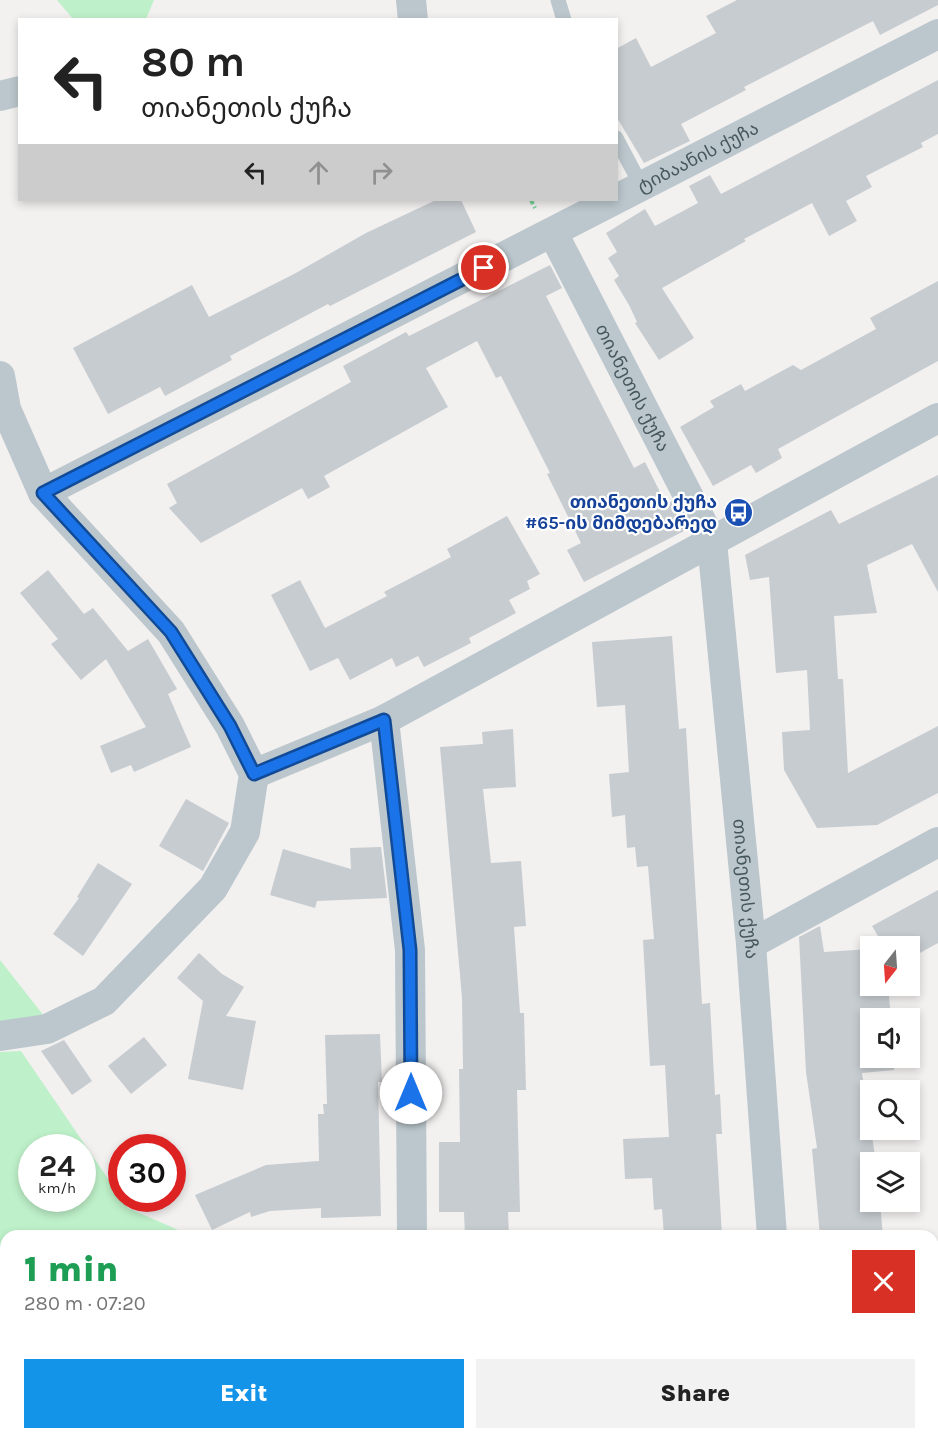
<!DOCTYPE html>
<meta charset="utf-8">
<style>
body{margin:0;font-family:Karla,"Noto Sans Georgian",sans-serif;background:#f2f2f2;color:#222;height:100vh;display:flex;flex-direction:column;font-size:22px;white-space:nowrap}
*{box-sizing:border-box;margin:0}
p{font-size:20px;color:#767676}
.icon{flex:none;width:33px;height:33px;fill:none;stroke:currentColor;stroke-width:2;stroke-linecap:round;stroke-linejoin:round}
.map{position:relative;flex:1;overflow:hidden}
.panel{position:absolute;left:0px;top:1230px;width:939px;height:210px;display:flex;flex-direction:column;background:#fff;border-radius:18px 18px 0 0;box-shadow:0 3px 9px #0003}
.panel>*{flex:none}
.banner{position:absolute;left:18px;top:18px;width:600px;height:183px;border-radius:0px;box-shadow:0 3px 9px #0003;background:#fff;color:#222;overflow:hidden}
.needle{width:39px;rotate:197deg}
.controls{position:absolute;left:860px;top:936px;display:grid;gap:12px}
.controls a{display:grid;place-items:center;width:60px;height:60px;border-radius:0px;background:#fff;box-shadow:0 3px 9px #0003;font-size:30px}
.speed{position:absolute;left:18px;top:1134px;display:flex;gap:12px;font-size:30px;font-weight:700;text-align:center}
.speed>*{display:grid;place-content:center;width:78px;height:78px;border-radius:50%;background:#fff;box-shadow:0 3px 9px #0003;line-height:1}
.speed small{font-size:15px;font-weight:400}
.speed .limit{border:9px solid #d22;background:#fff;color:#111}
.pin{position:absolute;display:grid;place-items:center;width:51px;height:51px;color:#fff;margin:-26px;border:3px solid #fff;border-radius:50%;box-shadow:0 2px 6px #0007}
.me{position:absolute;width:66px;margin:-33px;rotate:0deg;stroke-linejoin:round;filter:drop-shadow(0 0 4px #0008)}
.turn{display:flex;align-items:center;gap:21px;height:126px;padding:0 24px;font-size:27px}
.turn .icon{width:78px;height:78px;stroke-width:2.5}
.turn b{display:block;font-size:42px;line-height:51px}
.lanes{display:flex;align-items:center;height:57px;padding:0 24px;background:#0003;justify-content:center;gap:30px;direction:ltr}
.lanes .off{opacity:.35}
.round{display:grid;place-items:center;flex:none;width:63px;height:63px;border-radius:0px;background:#f2f2f2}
.summary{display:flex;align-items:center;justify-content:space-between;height:102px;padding:0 24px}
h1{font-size:36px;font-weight:800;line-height:45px;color:#1e9e55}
.cta{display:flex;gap:12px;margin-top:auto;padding:12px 24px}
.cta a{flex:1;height:69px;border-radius:0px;background:#1394e9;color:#fff;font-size:24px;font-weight:800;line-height:69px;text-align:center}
.cta a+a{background:#f2f2f2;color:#222}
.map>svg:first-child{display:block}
</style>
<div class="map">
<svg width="938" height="1440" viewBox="0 0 938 1440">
<rect width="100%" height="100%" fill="#f3f0f0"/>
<g fill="#bef1c9" fill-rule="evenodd">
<polygon points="57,0 154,0 146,19 74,20"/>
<polygon points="0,960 44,1016 0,1025"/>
<path d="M21,1051L128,1208L192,1236H6V1312L0,1309V1052ZM32,1148H82V1198H32Z"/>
<path d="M278,1434H355C333,1440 301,1440 278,1434Z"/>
</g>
<g fill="#c7ccd0">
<polygon points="737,0 938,0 938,5 880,35 873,21 744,87 746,90 681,124 690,141 644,163 616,116 616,49 636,38 651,67 716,33 706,16"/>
<polygon points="938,80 938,134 921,143 923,147 866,176 872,187 846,201 857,221 829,236 812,203 744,239 746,241 662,288 694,338 659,360 635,323 637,322 629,305 614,280 619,276 608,258 617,252 606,233 645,209 655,226 698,203 689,186 710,175 721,194"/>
<polygon points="436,200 461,200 476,232 330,306 328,304 230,356 232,360 165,396 160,387 108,414 73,348 192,285 209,317 294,274 366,233"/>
<polygon points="550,265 562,288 546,296 634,468 645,462 666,504 672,501 686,530 584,582 567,550 581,543 547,474 550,473 501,376 496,378 477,341 426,368 448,407 324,476 330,487 308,499 302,488 201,543 169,508 177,503 167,484 351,382 343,366 406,332 409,336"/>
<polygon points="938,281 938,361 778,449 782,458 756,473 751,465 713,486 680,427 714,407 710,401 741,384 745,391 793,365 801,370 876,329 870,318"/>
<polygon points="938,475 938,592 912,544 867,565 877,613 834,616 838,679 843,679 848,773 938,726 938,793 877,825 817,828 784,770 782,732 810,730 807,670 776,673 769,577 750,580 745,555 831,510 839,524"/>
<polygon points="507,516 540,574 527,581 530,589 509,600 516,613 469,638 471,643 424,667 418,656 396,667 392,658 350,680 338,658 310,671 271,595 300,580 325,628 387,596 384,592 451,557 447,549"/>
<polygon points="48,570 84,614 93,608 128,651 148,639 177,689 168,694 191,747 134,772 131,765 111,773 100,746 146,727 106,659 81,680 51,644 58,639 20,593"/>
<polygon points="672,636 679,729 686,728 702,1004 710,1003 715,1095 720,1094 722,1134 716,1134 722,1236 664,1236 662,1209 654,1210 652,1178 625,1179 623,1139 669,1137 665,1065 650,1066 643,940 654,939 648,866 637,867 635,847 627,848 625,815 612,817 609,774 629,772 625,705 597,707 592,642"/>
<polygon points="513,729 516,787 483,789 491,863 521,861 526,926 514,927 520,1013 524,1013 526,1090 517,1090 520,1212 508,1212 509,1236 465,1236 464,1212 439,1212 439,1142 460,1142 459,1069 463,1069 462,998 440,747 483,744 482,732"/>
<polygon points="186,799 229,823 203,871 159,846"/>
<polygon points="381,847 387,898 317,901 315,908 270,895 283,849 351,869 350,848"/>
<polygon points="98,863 132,884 83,956 53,934 79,898 77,897"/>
<polygon points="938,890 938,943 909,959 909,946 884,946 872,926"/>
<polygon points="820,926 824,952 870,949 870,986 888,986 891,1018 870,1018 870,1058 894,1058 894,1070 862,1073 876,1162 870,1162 870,1202 880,1202 883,1236 820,1236 812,1149 817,1148 806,1072 799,937"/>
<polygon points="199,953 222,974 244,987 226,1016 256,1021 243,1090 188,1079 203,1001 177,978"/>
<polygon points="380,1034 382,1082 378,1082 381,1216 321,1218 321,1208 270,1211 251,1217 250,1212 212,1230 195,1195 266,1165 319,1161 318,1114 324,1114 323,1104 327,1104 325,1035"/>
<polygon points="144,1037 167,1065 131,1094 108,1066"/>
<polygon points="64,1040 92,1081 72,1095 41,1051"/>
</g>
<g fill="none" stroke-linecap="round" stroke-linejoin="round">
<polyline stroke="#74d094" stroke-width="4" stroke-dasharray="4.5 3" stroke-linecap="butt" points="531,200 535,208"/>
<g stroke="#bbc7cd" stroke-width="15">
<polyline points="558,0 564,20"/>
<polyline points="616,138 642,187"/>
</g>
<g stroke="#bbc7cd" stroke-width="30">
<polyline points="411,0 413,20"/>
<polyline points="0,96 20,91"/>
<path id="s1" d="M553,233L712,542L751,944L772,1236"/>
<polyline points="0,376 6,409 43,493 171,632 230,726 254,774 245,832 213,888 104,1001 47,1029 0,1036"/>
<path id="s2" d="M43,493L938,34"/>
<polyline points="384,720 410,950 412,1236"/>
<polyline points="254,774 384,720 938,418"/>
<polyline points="751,944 938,842"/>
<polyline points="933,1263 938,1260"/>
<polyline points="544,1434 604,1439 614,1434"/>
<polyline points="821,1434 824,1440"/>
</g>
</g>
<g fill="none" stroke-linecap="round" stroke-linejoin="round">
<defs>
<polyline id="route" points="411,1093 410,950 384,720 254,774 230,726 171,632 43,493 484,268"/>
</defs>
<use href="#route" stroke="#114b97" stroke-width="15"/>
<use href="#route" stroke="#1a73e8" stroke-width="10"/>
</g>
<defs>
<symbol id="bus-disc" viewBox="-11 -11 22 22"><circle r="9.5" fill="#1a4fb4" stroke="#fff"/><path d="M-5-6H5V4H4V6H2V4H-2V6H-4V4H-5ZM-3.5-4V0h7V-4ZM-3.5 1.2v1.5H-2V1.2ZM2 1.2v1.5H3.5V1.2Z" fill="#fff"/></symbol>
</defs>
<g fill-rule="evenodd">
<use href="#bus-disc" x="722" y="496" width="33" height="33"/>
</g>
<g text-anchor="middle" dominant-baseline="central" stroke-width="4.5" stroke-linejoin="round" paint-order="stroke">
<g font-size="18" fill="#47575e" stroke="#fff">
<text stroke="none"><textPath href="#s2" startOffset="736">ტიბაანის ქუჩა</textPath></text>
<text stroke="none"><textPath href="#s1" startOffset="174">თიანეთის ქუჩა</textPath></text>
<text stroke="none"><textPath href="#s1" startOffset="696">თიანეთის ქუჩა</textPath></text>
</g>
<g font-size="18" font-weight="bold" fill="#164399" stroke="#fff" text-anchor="end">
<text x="717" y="502">თიანეთის ქუჩა<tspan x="717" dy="21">#65-ის მიმდებარედ</tspan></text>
</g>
</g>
</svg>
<div class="controls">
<a><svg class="needle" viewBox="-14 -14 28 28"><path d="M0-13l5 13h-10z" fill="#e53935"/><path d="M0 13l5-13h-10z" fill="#767676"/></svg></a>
<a><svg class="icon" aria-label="sound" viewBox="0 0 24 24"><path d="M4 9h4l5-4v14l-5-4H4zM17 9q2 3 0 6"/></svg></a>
<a><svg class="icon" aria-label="search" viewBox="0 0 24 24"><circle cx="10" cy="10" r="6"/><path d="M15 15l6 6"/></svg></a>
<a><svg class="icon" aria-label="layers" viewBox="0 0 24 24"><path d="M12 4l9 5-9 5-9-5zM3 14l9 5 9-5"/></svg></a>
</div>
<div class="speed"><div>24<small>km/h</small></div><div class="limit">30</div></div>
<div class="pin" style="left:484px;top:268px;background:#d93025"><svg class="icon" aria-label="arrive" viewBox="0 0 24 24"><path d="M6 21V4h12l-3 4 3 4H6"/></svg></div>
<svg class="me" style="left:411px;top:1093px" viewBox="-20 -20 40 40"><circle r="19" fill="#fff"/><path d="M0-13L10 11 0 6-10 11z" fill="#1a73e8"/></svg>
<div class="banner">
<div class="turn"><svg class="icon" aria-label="left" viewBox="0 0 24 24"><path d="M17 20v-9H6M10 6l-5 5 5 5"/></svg><div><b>80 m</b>თიანეთის ქუჩა</div></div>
<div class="lanes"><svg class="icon" aria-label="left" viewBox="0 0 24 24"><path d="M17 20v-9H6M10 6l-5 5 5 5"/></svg><svg class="icon off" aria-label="ahead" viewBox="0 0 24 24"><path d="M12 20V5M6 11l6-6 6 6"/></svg><svg class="icon off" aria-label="right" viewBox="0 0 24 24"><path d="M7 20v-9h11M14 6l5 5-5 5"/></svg></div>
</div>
<section class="panel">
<div class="summary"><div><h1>1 min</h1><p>280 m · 07:20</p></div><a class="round" style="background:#d93025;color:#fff"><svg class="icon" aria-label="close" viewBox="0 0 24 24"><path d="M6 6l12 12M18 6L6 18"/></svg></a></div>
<div class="cta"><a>Exit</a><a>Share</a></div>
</section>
</div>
